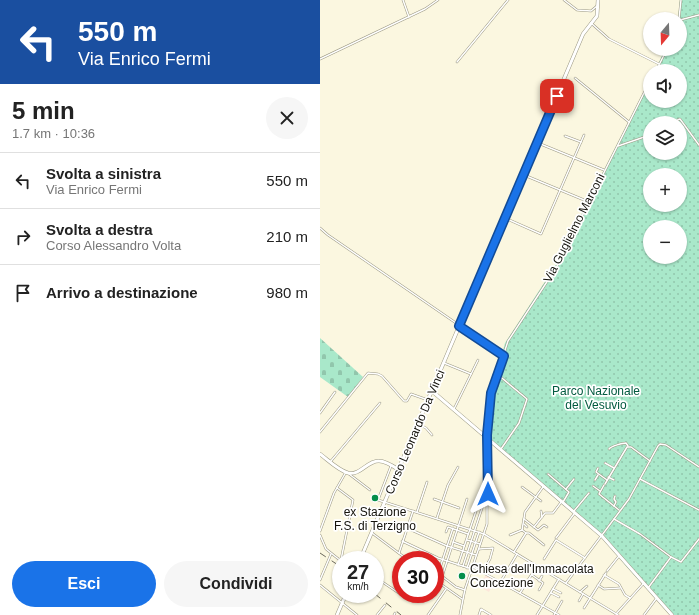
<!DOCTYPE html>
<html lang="it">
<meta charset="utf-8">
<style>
body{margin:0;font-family:Arial,sans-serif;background:#f6f6f6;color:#222;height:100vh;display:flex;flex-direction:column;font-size:15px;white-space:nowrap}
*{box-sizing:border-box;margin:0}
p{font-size:13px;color:#767676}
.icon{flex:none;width:22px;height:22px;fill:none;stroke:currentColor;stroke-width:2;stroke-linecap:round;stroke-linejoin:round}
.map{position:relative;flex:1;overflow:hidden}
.panel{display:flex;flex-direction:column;background:#fff;width:320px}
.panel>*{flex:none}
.banner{background:#1a4fa0;color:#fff;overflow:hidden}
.needle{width:26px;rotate:199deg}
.tools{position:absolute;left:323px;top:12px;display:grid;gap:8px}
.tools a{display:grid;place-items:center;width:44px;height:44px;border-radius:50%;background:#fff;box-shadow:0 1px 3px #0004;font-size:20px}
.speed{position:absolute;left:12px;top:551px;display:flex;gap:8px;font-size:20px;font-weight:700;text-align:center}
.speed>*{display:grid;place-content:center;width:52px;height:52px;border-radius:50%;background:#fff;box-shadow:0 1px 3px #0004;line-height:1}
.speed small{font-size:10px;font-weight:400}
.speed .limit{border:6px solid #d22;background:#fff;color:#111}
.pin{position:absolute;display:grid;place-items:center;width:34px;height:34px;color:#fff;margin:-17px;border-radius:8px;box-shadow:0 2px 6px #0006}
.me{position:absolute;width:44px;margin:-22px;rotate:0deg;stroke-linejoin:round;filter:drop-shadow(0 0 3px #0008)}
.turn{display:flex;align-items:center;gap:14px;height:84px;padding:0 12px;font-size:18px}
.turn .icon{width:52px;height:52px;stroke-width:2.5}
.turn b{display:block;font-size:28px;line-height:34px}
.round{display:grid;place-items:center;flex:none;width:42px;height:42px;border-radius:21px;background:#f6f6f6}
.summary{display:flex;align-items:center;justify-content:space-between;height:68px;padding:0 12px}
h1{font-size:24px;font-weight:700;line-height:30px}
.cta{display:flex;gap:8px;margin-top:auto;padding:8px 12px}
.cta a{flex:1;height:46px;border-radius:24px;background:#1a73e8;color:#fff;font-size:16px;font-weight:700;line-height:46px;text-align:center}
.cta a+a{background:#f6f6f6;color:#222}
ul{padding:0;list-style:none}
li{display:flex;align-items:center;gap:12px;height:56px;padding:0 12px;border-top:1px solid #e0e0e0}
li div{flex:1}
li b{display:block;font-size:15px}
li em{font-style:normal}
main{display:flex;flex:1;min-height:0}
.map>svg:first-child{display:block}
</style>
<main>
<section class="panel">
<div class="banner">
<div class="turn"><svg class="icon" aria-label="left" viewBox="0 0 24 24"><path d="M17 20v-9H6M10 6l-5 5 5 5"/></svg><div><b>550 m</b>Via Enrico Fermi</div></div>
</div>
<div class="summary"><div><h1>5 min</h1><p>1.7 km · 10:36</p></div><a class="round"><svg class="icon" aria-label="close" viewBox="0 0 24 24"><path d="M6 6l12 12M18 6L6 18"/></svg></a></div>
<ul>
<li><svg class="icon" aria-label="left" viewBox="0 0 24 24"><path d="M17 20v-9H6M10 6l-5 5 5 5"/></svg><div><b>Svolta a sinistra</b><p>Via Enrico Fermi</p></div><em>550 m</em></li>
<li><svg class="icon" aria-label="right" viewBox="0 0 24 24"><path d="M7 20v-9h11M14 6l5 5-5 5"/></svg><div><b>Svolta a destra</b><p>Corso Alessandro Volta</p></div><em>210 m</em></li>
<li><svg class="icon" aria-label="arrive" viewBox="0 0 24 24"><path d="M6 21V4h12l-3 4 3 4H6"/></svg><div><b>Arrivo a destinazione</b></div><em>980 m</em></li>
</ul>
<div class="cta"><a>Esci</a><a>Condividi</a></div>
</section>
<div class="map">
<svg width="379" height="615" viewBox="0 0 379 615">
<defs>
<pattern id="cemetery-stones" width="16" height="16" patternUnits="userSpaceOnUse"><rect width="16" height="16" fill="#a9e8ca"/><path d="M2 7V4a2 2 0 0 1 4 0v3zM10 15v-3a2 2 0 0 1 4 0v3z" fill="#91c6ac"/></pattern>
<pattern id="park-dots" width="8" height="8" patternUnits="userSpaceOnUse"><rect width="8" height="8" fill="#a9e8ca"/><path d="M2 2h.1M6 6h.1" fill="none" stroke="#91c6ac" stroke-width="1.8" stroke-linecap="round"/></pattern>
</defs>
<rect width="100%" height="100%" fill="#fbf7e0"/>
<polygon fill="#fde7da" points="166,575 175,580 169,592 158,586"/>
<polygon fill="url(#cemetery-stones)" points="0,338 43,377 28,397 0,377"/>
<path fill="url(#park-dots)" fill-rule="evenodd" d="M360,0H379V615H351L305,565L291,545L167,438L171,394L185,343L235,266L330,80V101H360V71H335L345,49H360V19H358ZM330,123H360V153H330ZM330,175H360V205H330ZM330,227H360V257H330Z"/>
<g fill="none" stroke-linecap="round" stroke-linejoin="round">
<defs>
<g id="street">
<polyline points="83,0 89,17"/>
<polyline points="244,0 257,10 271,11 277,6"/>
<polyline points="359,19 361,0"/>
<polyline points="360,20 379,15"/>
<polyline points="271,23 289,39 339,64"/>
<polyline points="0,59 105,9 118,0"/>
<polyline points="137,62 188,0"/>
<polyline points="336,71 347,49"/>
<polyline points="255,78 309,122"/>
<polyline points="350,123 360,119 379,145"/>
<polyline points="245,136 261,142"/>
<polyline points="218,143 284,170"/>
<polyline points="298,146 330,135"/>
<polyline points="204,175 269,202"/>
<polyline points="185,218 221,234 264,135"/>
<polyline points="0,228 8,235 184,356"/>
<polyline points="124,363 151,374"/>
<polyline points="177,374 207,399 199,423 181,449"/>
<polyline points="134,409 158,360"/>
<polyline points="0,413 15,392"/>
<polyline points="98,424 106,428 112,435"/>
<polyline points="0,432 48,373 58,374 62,376 84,401 87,401 91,394 108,400"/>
<path d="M289,449C291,446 303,443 306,443L308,446"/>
<polyline points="11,461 60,403"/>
<polyline points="285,463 294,468"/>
<polyline points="71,466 58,500 164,534 298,615"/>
<polyline points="278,468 276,472 287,480"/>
<polyline points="29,474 50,490"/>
<polyline points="228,474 249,492 243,502"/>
<polyline points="288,477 294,480"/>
<polyline points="320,479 379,510"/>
<polyline points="275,480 278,475"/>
<polyline points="285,484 307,447 311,447 330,461"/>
<polyline points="284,485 279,494 299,510"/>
<polyline points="273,486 280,491"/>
<polyline points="202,487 221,501"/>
<polyline points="17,488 33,500 21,560"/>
<polyline points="246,489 254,479"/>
<polyline points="114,499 139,508"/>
<polyline points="294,506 296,502 294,499 295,496"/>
<polyline points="221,511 222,517"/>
<polyline points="254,511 269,493"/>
<polyline points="97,512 107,482"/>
<polyline points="117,518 128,485 138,467"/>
<polyline points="204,519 218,530 224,525 227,527"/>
<polyline points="294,519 320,534 351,557 328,588"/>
<polyline points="204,524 207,527"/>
<polyline points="214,527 225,513 233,513 242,501"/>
<polyline points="87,528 127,546 156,555"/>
<polyline points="0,531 14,493 26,472"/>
<polyline points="126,532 128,527 148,534"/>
<polyline points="52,533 88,560"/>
<polyline points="206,533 209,533 224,545"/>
<polyline points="0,535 6,549 21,561"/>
<polyline points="190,535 202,530"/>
<polyline points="236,538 254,514"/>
<polyline points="147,540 160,544"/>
<polyline points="82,541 118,558 152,569"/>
<polyline points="133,542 144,546"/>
<polyline points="159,549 173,548 170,559 165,568"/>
<polyline points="194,552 206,533 202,530 205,512 223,487"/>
<polyline points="79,553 93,511"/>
<polyline points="351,557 361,562 379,539"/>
<polyline points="224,559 236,540 265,558"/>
<polyline points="138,565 156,511"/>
<polyline points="143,566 163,505"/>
<polyline points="153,567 239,615"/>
<polyline points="147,568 159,532"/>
<polyline points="287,571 299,556"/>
<polyline points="212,575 223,583 219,590"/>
<polyline points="284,575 299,584 305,595 310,598"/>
<polyline points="55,577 89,600"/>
<polyline points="123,577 136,587 145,590"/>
<polyline points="0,580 11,554"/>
<polyline points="115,580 142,599"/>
<polyline points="116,580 133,528"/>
<polyline points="181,581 197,554"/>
<polyline points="219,581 222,576"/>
<polyline points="120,583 147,499"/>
<polyline points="246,583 309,499 338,446 340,444 346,445 379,467"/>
<polyline points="0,585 37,615"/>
<polyline points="278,585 284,589 300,588"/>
<polyline points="233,589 241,593"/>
<polyline points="260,592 267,586"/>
<polyline points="200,593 217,566"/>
<polyline points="231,593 239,597"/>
<polyline points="259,601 263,594"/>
<polyline points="264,608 286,573"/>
<polyline points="296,614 323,584"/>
<polyline points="57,615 65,605"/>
<polyline points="74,615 75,613"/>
<polyline points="108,615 126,589"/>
<polyline points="140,615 145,589 167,524 167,435 171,393 188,341 236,268 330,81"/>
<polyline points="159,615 161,609 171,615"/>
<polyline points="217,615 239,579"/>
<polyline points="234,615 242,601"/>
<polyline points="324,615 336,599"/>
</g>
<g id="secondary">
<polyline points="112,391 282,536 352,615"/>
<path d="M0,454C8,460 18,470 28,473C40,476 48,460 59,461C66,461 73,466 79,470"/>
<polyline points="40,560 263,34 277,16 278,0"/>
<polyline points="17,615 26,594"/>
</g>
</defs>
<use href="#street" stroke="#9b9883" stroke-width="2.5"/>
<use href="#secondary" stroke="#9b9883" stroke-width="4"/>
<use href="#street" stroke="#fff" stroke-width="1.5"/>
<use href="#secondary" stroke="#fff" stroke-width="3"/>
<g stroke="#6a685b" stroke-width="1" stroke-dasharray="7 7" stroke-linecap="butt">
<polyline points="0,553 21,567"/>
<polyline points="55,594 81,615"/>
</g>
</g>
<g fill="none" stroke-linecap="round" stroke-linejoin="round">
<defs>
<polyline id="route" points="168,494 167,435 171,393 184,356 139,326 237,96"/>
</defs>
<use href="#route" stroke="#114b97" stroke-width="10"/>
<use href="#route" stroke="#1a73e8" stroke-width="7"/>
</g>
<g fill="#048e4b" stroke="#fff" stroke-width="1.5">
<circle cx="55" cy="498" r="4"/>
<circle cx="142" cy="576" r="4"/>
</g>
<g text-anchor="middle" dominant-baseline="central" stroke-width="3.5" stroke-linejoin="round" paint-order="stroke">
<g font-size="12" fill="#14120b" stroke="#fff">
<text transform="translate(254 228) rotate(-63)">Via Guglielmo Marconi</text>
<text transform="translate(95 432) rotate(-67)">Corso Leonardo Da Vinci</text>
</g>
<g font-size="12" fill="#025a3f" stroke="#fff">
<text x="276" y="391">Parco Nazionale<tspan x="276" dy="14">del Vesuvio</tspan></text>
</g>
<g font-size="12" fill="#14120b" stroke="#fff">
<text x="55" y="512">ex Stazione<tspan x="55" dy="14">F.S. di Terzigno</tspan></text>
<text x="150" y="569" text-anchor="start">Chiesa dell'Immacolata<tspan x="150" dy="14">Concezione</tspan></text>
</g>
</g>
</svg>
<div class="tools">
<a><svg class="needle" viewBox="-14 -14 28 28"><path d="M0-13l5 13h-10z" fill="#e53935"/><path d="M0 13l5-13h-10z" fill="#767676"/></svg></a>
<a><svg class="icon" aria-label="sound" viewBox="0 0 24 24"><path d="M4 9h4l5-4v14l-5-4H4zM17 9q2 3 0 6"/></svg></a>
<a><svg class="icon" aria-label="layers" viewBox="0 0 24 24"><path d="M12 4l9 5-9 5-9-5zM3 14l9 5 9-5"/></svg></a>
<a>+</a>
<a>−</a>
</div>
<div class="speed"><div>27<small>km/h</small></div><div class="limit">30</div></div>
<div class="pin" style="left:237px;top:96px;background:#d93025"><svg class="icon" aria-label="arrive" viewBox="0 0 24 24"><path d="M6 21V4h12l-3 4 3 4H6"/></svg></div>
<svg class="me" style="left:168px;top:494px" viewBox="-20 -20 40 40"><path d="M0-17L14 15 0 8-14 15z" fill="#1a73e8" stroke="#fff" stroke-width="4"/></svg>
</div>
</main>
